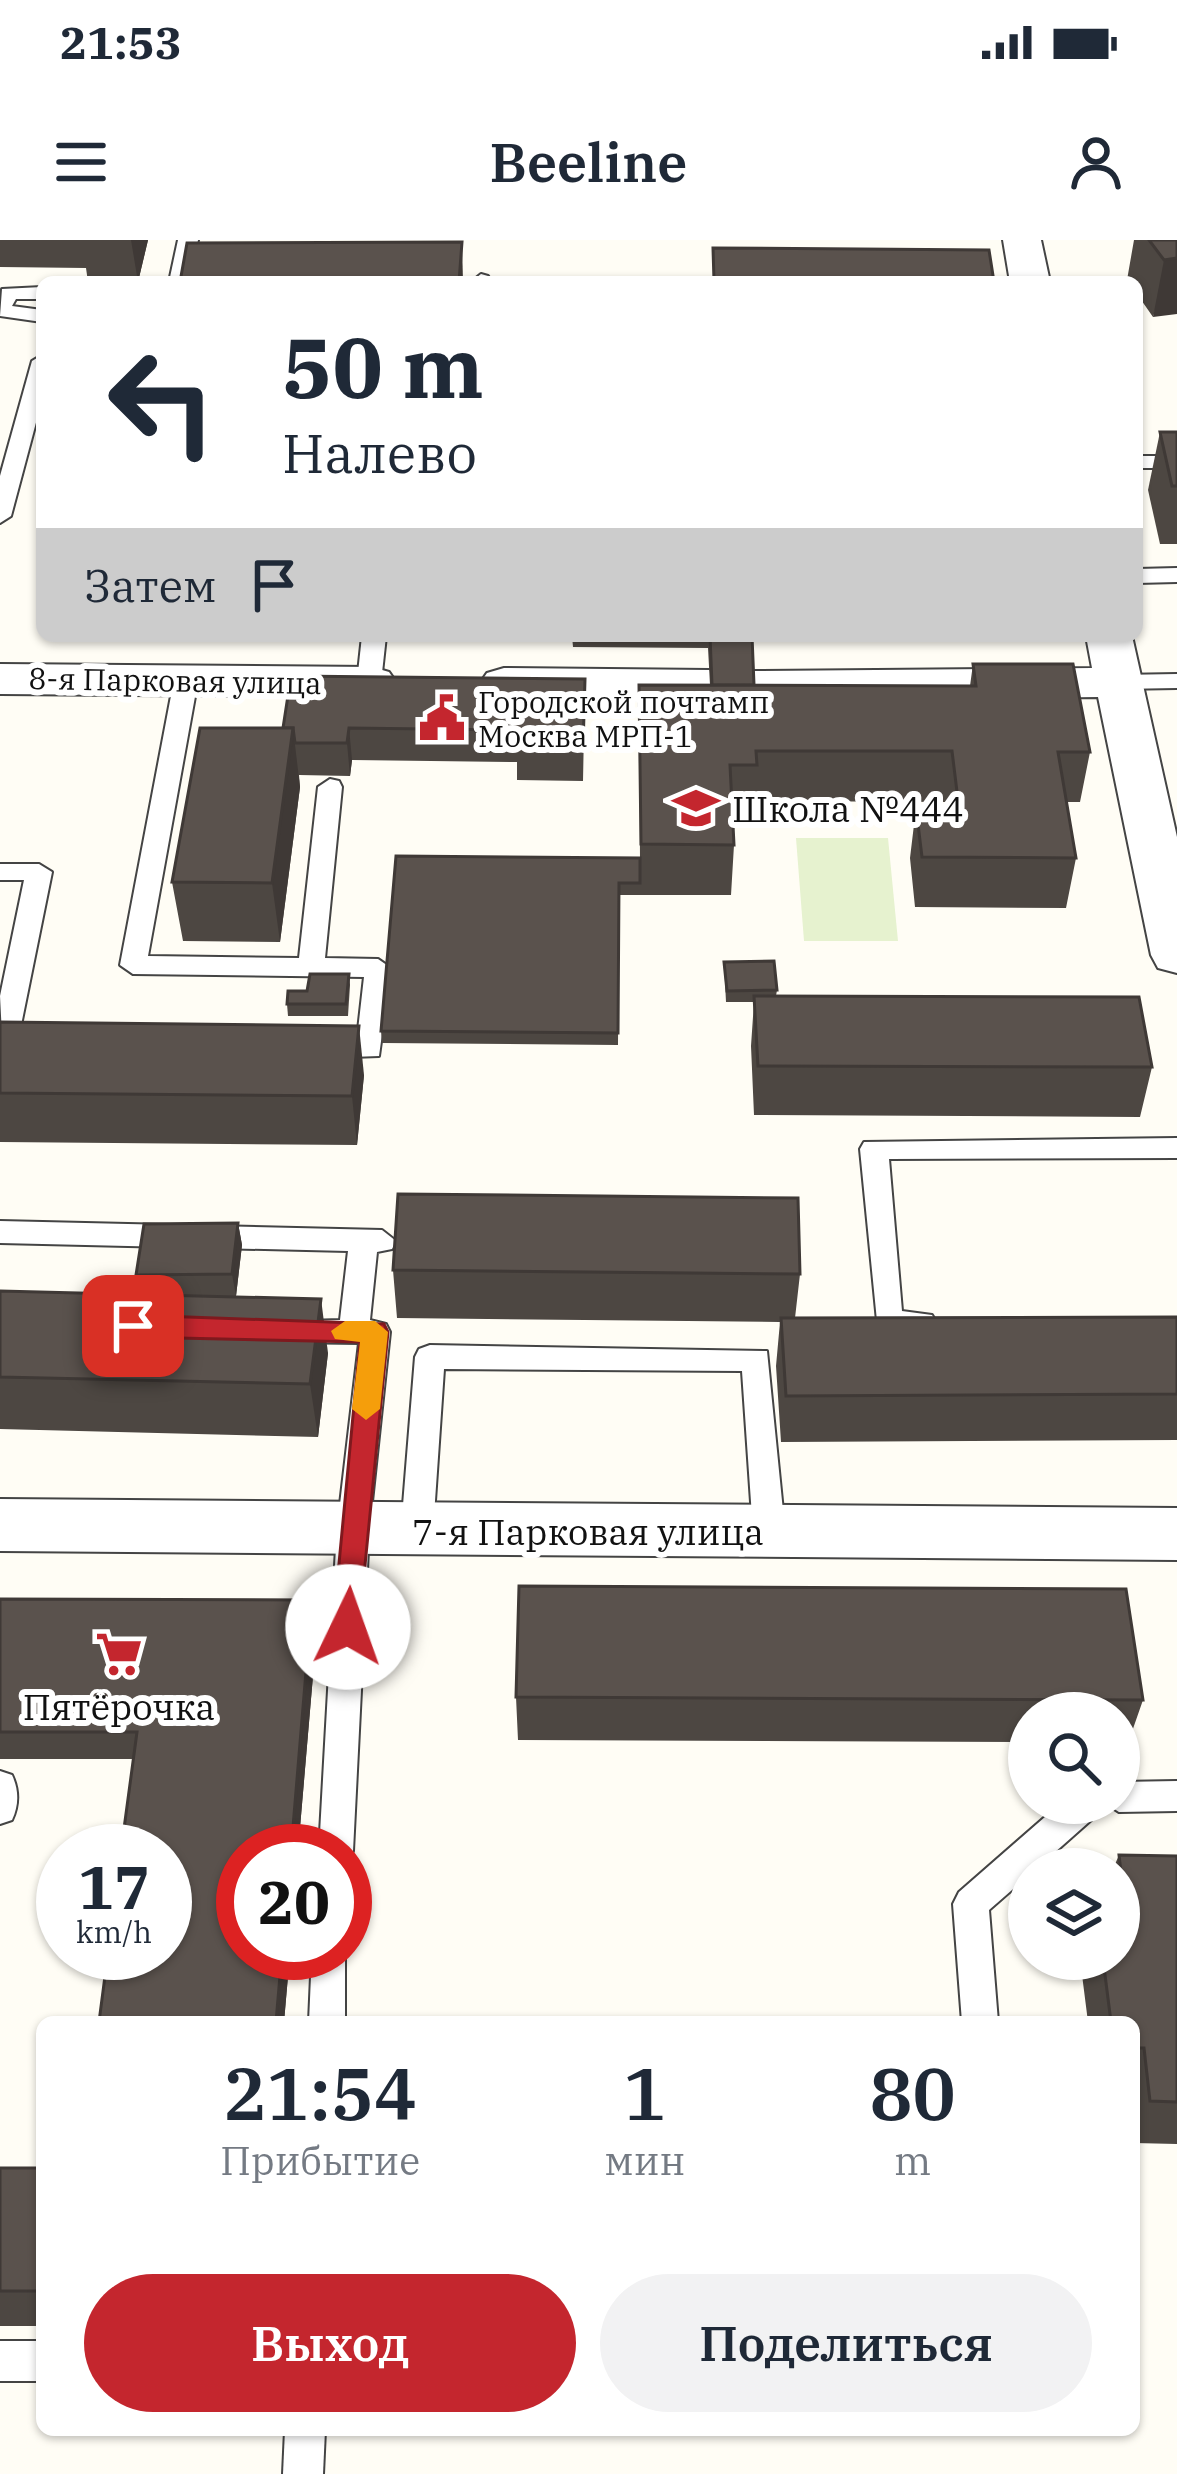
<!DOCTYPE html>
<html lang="ru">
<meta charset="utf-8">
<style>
body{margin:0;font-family:"IBM Plex Serif",serif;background:#f2f2f3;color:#1f2937;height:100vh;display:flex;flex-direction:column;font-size:45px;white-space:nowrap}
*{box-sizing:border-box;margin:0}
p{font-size:39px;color:#747a83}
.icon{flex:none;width:66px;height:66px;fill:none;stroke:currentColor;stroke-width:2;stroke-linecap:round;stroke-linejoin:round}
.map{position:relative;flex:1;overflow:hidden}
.details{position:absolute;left:36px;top:1776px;width:1104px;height:420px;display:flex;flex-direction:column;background:#fff;border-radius:18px;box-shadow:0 3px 9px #0004}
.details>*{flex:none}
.hud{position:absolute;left:36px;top:36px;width:1107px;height:366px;border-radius:18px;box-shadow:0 3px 9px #0004;background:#fff;color:#1f2937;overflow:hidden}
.controls{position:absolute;left:1008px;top:1452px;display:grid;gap:24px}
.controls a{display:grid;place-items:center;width:132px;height:132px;border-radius:50%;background:#fff;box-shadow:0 3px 9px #0004;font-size:60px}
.speed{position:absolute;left:36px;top:1584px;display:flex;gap:24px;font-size:60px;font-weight:700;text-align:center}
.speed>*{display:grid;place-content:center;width:156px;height:156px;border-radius:50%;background:#fff;box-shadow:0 3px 9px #0004;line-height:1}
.speed small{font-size:30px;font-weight:400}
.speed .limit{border:18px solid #d22;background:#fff;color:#111}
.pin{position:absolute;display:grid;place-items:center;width:102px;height:102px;color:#fff;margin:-51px;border-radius:24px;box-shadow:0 6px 18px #0006}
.me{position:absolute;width:132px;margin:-66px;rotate:3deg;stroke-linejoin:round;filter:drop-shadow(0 0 9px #0008)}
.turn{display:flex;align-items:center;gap:42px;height:252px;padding:0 48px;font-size:54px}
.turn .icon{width:156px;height:156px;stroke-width:2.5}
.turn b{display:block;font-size:84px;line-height:102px}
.then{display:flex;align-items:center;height:114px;padding:0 48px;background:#0003;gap:24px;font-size:45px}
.eta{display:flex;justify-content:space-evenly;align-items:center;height:204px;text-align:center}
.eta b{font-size:72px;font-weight:600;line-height:84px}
.action{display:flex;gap:24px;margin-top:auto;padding:24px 48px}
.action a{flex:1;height:138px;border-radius:72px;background:#c4262e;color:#fff;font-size:48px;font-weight:600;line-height:138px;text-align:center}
.action a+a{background:#f2f2f3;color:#1f2937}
.status{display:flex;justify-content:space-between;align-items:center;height:84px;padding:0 60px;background:#fff;direction:ltr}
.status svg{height:33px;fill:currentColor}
header{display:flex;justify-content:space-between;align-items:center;height:156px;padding:0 48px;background:#fff;font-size:54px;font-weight:600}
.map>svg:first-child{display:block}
</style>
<div class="status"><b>21:53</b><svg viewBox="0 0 49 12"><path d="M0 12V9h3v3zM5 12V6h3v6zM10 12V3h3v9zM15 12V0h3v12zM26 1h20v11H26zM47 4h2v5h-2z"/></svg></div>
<header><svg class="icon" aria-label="menu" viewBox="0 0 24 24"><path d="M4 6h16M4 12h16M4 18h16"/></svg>Beeline<svg class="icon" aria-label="person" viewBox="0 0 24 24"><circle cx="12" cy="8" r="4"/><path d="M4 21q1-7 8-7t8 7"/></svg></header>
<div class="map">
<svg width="1177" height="2234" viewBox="0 0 1177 2234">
<rect width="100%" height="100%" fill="#fffdf5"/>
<polygon fill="#e6f2cf" points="796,598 888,598 898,701 804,701"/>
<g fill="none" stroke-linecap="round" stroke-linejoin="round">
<defs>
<g id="lane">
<polygon points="178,0 198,0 189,42 169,42"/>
<polygon points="481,34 488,36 491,42 471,42"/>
<polygon points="42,47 42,59 16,59 12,66 42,70 42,82 0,76 2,49"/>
<polygon points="42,115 42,160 11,276 0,283 0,236 32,121"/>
<rect x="1137" y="216" width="40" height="12"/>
<polygon points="1177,328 1177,342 1137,343 1137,329"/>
<polygon points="362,396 386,396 381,442 369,449 357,442"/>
<polygon points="186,433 198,440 148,716 299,718 318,547 330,539 339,541 342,547 325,718 378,719 391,728 379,816 324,818 310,808 324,798 357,799 364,737 133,734 120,725 174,440"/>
<polygon points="1177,434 1177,448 1119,449 1107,442 1119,435"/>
<polygon points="0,624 39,624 52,632 17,805 3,815 0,756 24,640 0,640"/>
<polygon points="1177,898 1177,918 889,919 902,1071 932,1075 937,1083 932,1091 878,1091 860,909 864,902"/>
<polygon points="0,981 382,990 396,1001 392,1009 377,1012 370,1080 386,1084 390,1092 369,1290 353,1611 348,1622 345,1611 319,1611 337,1290 359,1103 284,1102 273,1098 269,1090 273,1082 340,1080 348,1011 0,1003"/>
<polygon points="430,1105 767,1111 785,1291 780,1300 769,1304 758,1300 753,1291 742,1131 444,1129 433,1290 428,1299 417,1303 406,1299 401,1290 415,1117 419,1109"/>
<path d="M0,1531L12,1535C19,1550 19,1565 12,1580L0,1584Z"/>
<polygon points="1177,1541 1177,1571 1119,1572 1105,1563 1119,1563 1119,1542"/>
<polygon points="1061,1563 1103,1563 1098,1574 1036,1629 1029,1629 1029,1635 989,1670 998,1782 962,1782 953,1664 959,1652"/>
<polygon points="345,1707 345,1782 309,1782 312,1713 345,1713"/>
<rect x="0" y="2101" width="42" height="40"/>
<polygon points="285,2190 325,2190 323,2234 283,2234"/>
</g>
<g id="street">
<polygon points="1003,0 1041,0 1050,42 1010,42"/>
<polygon points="1086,396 1132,396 1177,597 1177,733 1158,728 1151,715 1098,457 752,461 735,456 730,449 709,460 504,458 487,453 480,443 487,433 504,428 709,430 726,435 731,442 752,431 1092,428"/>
<polygon points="0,424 372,427 389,432 396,442 389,452 372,457 0,454"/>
<polygon points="0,1259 1177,1268 1177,1320 0,1311"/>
</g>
</defs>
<use href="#lane" stroke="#444" stroke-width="4"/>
<use href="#street" stroke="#444" stroke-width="4"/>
<use href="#lane" fill="#fff" fill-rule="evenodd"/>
<use href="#street" fill="#fff" fill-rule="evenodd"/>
</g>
<g fill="#4d4742">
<polygon points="0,0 148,0 138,42 88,42 86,28 0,27"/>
<polygon points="1134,0 1177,0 1153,77 1137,54 1137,42 1128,42 1127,40"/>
<polygon points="1160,192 1177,192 1177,304 1160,304 1148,250"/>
<polygon points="572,396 752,396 754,446 970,446 973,424 1090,512 1080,562 1066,562 1076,618 1066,668 915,667 910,618 916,568 945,568 945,562 755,561 754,575 733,575 734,605 731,655 619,655 618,805 382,803 381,791 640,621 639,445 710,445 708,408 573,407"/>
<polygon points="585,439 583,541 517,540 517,522 352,520 350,536 299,535 300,547 280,702 183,701 172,642 283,488"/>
<polygon points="724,722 777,750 776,756 1152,827 1140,877 754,875 751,806 754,762 726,762"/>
<polygon points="349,734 350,745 348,776 288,776 287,764"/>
<polygon points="0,782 364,835 357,905 0,902"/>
<polygon points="238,983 242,1005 236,1056 328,1113 318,1197 0,1189 0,1051 141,1055 136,1035"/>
<polygon points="393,1030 800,1034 795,1078 1177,1077 1177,1200 781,1202 776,1126 780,1082 397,1078"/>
<polygon points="0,1359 312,1360 317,1389 298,1611 243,1611 243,1713 290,1713 284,1782 99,1782 108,1713 165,1713 165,1611 121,1611 133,1519 0,1519"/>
<polygon points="516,1457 1143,1460 1128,1503 1119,1503 1119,1473 1029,1473 1029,1502 518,1500"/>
<polygon points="1119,1615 1177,1616 1177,1904 1134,1903 1134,1782 1088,1782 1080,1719 1119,1719 1119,1629 1113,1629"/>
<rect x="0" y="1928" width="42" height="158"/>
</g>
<g fill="#3f3936">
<polygon points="131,0 148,0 138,42"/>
<polygon points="462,2 463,42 459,42"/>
<polygon points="1177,18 1177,74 1153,77 1164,20"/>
<polygon points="293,488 300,547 280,702 272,643"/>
<polygon points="349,488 352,520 350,536 347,503"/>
<polygon points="359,786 364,835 357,905 352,856"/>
<polygon points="238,983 242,1005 236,1056 232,1034"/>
<polygon points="321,1059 328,1113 318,1197 310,1144"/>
<polygon points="312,1360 317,1389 298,1611 291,1611"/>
<polygon points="282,1713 290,1713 284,1782 276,1782"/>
</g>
<g fill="#5a524d" stroke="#3f3936" stroke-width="3">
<polygon points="1149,0 1177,0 1177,18 1164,20"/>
<polygon points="462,2 459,42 180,42 187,3"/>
<polygon points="713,8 989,10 994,42 714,41"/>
<polygon points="1160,192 1177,192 1177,246 1172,246"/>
<polygon points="710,396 752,396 754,445 712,445"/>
<polygon points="973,424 1073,424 1090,512 1058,512 1076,618 922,617 916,568 959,568 952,511 756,511 757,525 730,525 734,605 641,604 639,445 976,446"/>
<polygon points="291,436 585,439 583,508 516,507 517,490 349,488 347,503 295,503 293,488 283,488"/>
<polygon points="200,488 293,488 272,643 172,642"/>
<polygon points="396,616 640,618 640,643 619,643 618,793 381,791"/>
<polygon points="774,721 777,750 727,751 724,722"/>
<polygon points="310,734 349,734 346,764 287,764 288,751 307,751"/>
<polygon points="754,756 1139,757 1152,827 758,826"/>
<polygon points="0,782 359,786 352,856 0,853"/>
<polygon points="398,954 798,958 800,1034 393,1030"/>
<polygon points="238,983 232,1034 136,1035 144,984"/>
<polygon points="0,1051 321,1059 310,1144 0,1137"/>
<polygon points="1177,1077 1177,1154 786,1156 781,1078"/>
<polygon points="519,1346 1126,1349 1143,1460 516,1457"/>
<polygon points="0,1359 312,1360 291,1611 243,1611 243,1713 282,1713 276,1782 99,1782 108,1713 165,1713 165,1611 121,1611 137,1492 0,1492"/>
<polygon points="1119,1615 1177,1616 1177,1862 1150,1861 1144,1808 1134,1808 1134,1782 1111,1782 1103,1719 1119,1719 1119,1667 1125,1667"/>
<rect x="0" y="1928" width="42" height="123"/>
</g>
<polygon fill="#c4262e" stroke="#7f191e" stroke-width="3" points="133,1075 384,1084 388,1092 358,1396 348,1400 333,1387 360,1102 133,1097 119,1086"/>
<polygon fill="#f59e0b" points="345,1081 375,1081 388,1092 380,1169 366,1180 352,1169 360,1102 335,1099 331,1091"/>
<defs>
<symbol id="civic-bare" viewBox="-9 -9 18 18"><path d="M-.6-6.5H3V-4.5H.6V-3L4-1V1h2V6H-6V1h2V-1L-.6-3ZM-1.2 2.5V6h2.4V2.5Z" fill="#c4262e" stroke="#fff" stroke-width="2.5" paint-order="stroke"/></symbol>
<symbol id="school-bare" viewBox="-9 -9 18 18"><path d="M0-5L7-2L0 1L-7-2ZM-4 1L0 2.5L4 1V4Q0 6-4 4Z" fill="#c4262e" stroke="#fff" stroke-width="2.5" paint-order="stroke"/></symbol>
<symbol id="supermarket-bare" viewBox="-9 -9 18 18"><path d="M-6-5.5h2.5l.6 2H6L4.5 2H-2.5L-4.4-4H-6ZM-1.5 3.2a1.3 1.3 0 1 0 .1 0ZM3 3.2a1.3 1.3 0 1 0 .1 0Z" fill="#c4262e" stroke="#fff" stroke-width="2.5" paint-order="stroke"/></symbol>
</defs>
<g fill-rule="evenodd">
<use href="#civic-bare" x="409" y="445" width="66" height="66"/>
<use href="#school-bare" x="663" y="535" width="66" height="66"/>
<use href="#supermarket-bare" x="86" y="1381" width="66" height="66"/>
</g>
<g text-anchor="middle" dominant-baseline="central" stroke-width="12" stroke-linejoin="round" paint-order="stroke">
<g font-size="30" fill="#111" stroke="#fff">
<text transform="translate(175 440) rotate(1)">8-я Парковая улица</text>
</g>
<g font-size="30" fill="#111" stroke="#fff" text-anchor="start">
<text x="478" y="461">Городской почтамп<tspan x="478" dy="34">Москва МРП-1</tspan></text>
</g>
<g font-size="36" fill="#111" stroke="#fff" text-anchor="start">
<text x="732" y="568">Школа №444</text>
<text x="119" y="1466" text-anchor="middle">Пятёрочка</text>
</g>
<g font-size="36" fill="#111" stroke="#fff">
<text x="588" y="1291">7-я Парковая улица</text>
</g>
</g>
</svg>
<div class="controls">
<a><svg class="icon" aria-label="search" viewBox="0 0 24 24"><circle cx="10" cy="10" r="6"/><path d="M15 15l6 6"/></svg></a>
<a><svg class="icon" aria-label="layers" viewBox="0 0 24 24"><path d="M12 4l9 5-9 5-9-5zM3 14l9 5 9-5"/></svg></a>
</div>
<div class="speed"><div>17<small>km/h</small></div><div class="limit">20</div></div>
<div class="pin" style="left:133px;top:1086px;background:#d93025"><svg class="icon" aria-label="arrive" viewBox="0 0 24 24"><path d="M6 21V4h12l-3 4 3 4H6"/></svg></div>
<svg class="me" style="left:348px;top:1387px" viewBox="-20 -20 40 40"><circle r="19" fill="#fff"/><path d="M0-13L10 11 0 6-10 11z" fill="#c4262e"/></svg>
<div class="hud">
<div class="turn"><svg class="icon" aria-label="left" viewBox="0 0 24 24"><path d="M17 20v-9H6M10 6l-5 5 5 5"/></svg><div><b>50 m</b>Налево</div></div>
<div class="then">Затем<svg class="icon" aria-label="arrive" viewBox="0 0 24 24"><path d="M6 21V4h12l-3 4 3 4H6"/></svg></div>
</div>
<section class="details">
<div class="eta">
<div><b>21:54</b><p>Прибытие</p></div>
<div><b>1</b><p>мин</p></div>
<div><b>80</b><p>m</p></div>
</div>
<div class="action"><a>Выход</a><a>Поделиться</a></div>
</section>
</div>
